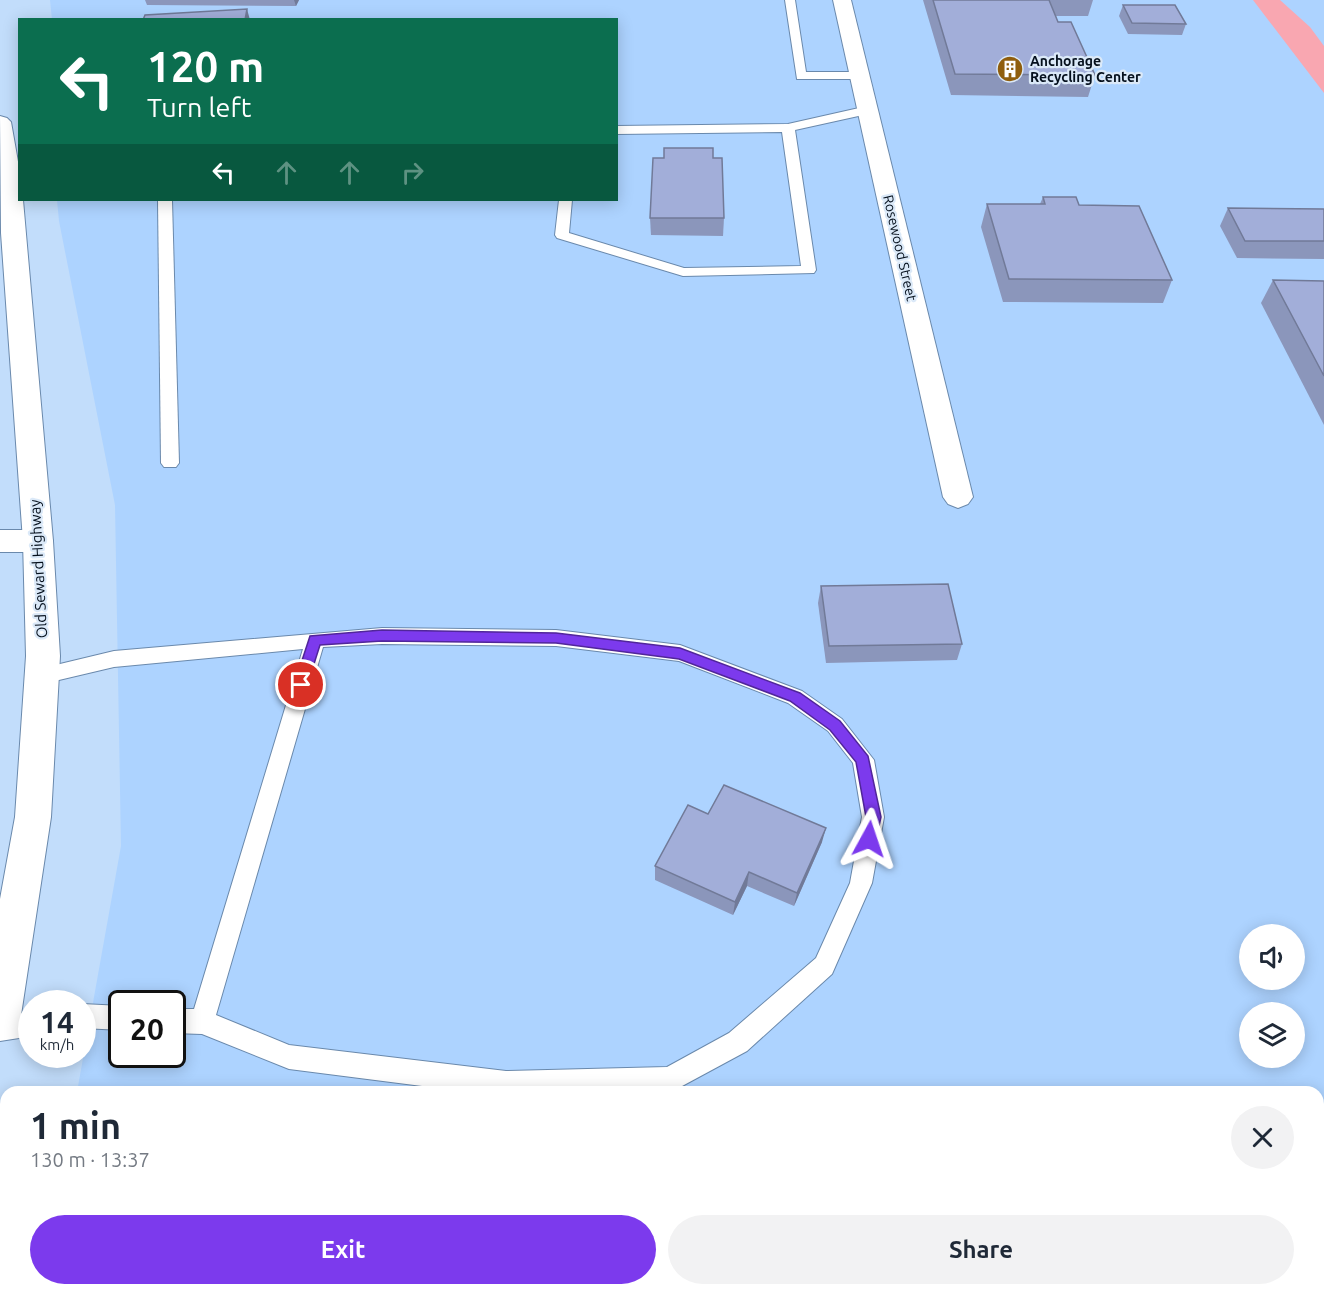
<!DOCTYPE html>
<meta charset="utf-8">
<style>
body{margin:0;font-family:Ubuntu,sans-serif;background:#f2f2f3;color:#1f2937;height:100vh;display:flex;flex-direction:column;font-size:22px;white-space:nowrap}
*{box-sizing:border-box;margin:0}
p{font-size:20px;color:#747a83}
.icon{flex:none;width:33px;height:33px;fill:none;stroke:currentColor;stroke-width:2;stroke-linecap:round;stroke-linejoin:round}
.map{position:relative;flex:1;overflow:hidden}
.side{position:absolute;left:0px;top:1086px;width:1324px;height:210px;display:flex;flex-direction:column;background:#fff;border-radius:18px 18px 0 0;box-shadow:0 3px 15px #0003}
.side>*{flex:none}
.hud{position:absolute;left:18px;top:18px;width:600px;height:183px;border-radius:0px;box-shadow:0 3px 15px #0003;background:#0b6e4f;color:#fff;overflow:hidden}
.controls{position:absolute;left:1239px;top:924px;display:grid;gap:12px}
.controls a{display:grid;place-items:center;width:66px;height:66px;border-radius:50%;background:#fff;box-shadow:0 3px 15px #0003;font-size:30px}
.speed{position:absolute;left:18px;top:990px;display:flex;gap:12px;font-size:30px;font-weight:700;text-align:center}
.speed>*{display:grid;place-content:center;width:78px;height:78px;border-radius:50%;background:#fff;box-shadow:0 3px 15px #0003;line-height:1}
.speed small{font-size:15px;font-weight:400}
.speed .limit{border:3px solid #111;border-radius:9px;background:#fff;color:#111}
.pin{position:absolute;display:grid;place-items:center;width:51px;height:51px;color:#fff;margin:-26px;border:3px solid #fff;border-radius:50%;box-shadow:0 2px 6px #0007}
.me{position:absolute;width:66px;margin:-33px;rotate:5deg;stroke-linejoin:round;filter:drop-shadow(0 0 4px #0008)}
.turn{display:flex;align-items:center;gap:21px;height:126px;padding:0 30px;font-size:27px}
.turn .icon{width:78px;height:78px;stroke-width:2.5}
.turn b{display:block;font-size:42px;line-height:51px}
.lanes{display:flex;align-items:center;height:57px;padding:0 30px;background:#0003;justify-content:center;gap:30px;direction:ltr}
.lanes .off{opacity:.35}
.round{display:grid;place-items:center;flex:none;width:63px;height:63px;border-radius:32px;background:#f2f2f3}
.summary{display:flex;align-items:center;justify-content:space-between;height:102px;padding:0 30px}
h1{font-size:36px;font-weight:600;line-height:45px}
.primary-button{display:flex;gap:12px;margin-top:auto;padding:12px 30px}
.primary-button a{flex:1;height:69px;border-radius:36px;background:#7c3aed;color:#fff;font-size:24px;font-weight:600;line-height:69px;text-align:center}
.primary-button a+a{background:#f2f2f3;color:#1f2937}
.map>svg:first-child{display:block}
</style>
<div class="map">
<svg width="1324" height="1296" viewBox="0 0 1324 1296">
<rect width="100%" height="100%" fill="#c2ddfb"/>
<path fill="#add3ff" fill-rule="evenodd" d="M50,0H1324V1296H30L31,1290H1318V1092H77L121,846L115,505L59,221L57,200H616V20H52ZM1250,934H1294V980H1250ZM122,1004H172V1054H122ZM1250,1012H1294V1058H1250Z"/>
<polygon fill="#f9a7b1" points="1253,0 1280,0 1310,27 1324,46 1324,93"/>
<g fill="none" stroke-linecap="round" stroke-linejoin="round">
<defs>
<g id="lane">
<polygon points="785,0 795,0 806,72 860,72 864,73 864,79 797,79"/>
<polygon points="868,106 872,107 872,113 795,130 816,270 814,273 683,276 557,238 555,235 559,200 572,200 569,233 684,268 801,266 782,132 616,134 616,126 788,124"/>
<polygon points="158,200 172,200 179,463 176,467 164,467 161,463"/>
<path d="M382,628L556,630L680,645L802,691L842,719L874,760L884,817L872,883L832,974L747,1051L671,1092H469L289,1069L202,1034L172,1033V1009H194L303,649L114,667L42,684L35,682L32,676L35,670L114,651ZM382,644L556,646L679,661L788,703L828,731L853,763L862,817L850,883L816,958L729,1033L667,1067L506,1071L289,1045L216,1015L323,647Z"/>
<polygon points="82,1004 122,1006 122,1030 82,1028"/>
<polygon points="32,1012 32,1036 0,1041 0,1017"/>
<rect x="0" y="1152" width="6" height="26"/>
<polygon points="130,1290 158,1290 157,1296 129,1296"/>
<polygon points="309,1290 337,1290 336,1296 308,1296"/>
<rect x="492" y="1290" width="28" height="6"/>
</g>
<g id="street">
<polygon points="833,0 851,0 973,497 968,504 958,508 948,504 943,497"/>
<polygon points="0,530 38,530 49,533 53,541 49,549 38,552 0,552"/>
<polygon points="1184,1290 1232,1290 1234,1296 1186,1296"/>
</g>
<polygon id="secondary" points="0,116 7,118 11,122 20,173 20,200 23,200 53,541 60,656 51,817 21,1015 15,1030 0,1036 0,899 15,817 26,656 23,541 1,233"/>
</defs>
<use href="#lane" stroke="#6a89ac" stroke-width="2"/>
<use href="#street" stroke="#6a89ac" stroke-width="2"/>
<use href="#secondary" stroke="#6a89ac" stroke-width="2"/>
<use href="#lane" fill="#fff" fill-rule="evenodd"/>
<use href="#street" fill="#fff" fill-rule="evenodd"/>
<use href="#secondary" fill="#fff" fill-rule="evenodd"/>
</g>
<g fill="#8b96bb">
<polygon points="145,0 299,0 296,6 147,5"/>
<polygon points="923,0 1093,0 1088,16 1056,16 1058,22 1095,75 1088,97 951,95"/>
<polygon points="1123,5 1186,24 1182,35 1128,34 1119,16"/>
<polygon points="713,158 724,218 723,236 651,235 650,218"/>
<polygon points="1043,197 1079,205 1172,280 1163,303 1003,302 981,227 987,204 1040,204"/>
<polygon points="1228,208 1324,209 1324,259 1237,258 1220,226"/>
<polygon points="1273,280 1324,281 1324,425 1261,303"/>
<polygon points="821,586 962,644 957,660 826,663 818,603"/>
<polygon points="708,814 822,842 794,906 747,886 733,915 655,880 655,866"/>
<rect x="1318" y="1127" width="6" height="74"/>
</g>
<g fill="#717a98">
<polygon points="294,0 299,0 296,6"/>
<polygon points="247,9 250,20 245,20"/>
<polygon points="826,828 822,842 794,906 797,893"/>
<polygon points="749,872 747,886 733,915 735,902"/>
</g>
<g fill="#a2aed9" stroke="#717a98" stroke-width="1.5">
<polygon points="933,0 1049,0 1058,22 1071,22 1095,75 955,74"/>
<polygon points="1123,5 1175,5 1186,24 1132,23"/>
<polygon points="247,9 245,20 143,20 145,15"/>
<polygon points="664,148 713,148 713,158 722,158 724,218 650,218 653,158 664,158"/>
<polygon points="1043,197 1076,197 1079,205 1139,206 1172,280 1009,279 987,204 1045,204"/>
<polygon points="1228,208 1324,209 1324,241 1245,241"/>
<polygon points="1273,280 1324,281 1324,376"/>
<polygon points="948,584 962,644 829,646 821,586"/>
<polygon points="724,785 826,828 797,893 749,872 735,902 655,866 688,805 708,814"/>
<rect x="1318" y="1127" width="6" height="68"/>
</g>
<polygon fill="#7c3aed" stroke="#51269a" stroke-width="1.5" points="382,630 556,633 680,648 800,693 840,721 868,756 881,817 875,844 869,846 864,844 862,839 866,817 856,762 830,730 790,701 679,659 556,643 382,641 320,645 306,689 296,689 294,685 310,636"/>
<defs>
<symbol id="building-disc" viewBox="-11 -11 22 22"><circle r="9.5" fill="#905e0d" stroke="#dbe9f8"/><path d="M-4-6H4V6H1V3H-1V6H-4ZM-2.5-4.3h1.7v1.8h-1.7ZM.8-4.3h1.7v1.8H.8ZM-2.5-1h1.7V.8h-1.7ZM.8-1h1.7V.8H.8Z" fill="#fff"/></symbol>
</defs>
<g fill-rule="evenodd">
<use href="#building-disc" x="995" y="54" width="30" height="30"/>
</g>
<g text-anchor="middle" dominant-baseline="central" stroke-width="4.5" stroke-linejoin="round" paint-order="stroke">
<g font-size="14" font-weight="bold" fill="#05101d" stroke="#dbe9f8" text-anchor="start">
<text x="1030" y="61">Anchorage<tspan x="1030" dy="16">Recycling Center</tspan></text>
</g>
<g font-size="14" fill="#05101d" stroke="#dbe9f8">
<text transform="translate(900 248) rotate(77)">Rosewood Street</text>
</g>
<g font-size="15" fill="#05101d" stroke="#dbe9f8">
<text transform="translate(38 569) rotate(-93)">Old Seward Highway</text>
</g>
</g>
</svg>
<div class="controls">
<a><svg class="icon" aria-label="sound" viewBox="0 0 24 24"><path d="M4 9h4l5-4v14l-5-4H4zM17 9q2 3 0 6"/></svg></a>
<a><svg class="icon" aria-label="layers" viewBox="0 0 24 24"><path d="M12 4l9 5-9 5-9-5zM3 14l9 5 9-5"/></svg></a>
</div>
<div class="speed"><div>14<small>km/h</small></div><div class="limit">20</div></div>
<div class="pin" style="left:301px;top:685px;background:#d93025"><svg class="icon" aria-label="arrive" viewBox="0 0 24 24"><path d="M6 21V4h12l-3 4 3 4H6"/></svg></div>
<svg class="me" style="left:869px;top:839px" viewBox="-20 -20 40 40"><path d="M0-17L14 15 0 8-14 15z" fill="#7c3aed" stroke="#fff" stroke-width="4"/></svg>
<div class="hud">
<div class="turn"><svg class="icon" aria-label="left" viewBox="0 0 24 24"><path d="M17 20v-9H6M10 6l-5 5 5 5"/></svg><div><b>120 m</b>Turn left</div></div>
<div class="lanes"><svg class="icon" aria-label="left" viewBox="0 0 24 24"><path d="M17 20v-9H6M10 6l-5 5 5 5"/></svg><svg class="icon off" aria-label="ahead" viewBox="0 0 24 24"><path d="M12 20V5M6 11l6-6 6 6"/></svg><svg class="icon off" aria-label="ahead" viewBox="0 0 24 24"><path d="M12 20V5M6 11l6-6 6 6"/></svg><svg class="icon off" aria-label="right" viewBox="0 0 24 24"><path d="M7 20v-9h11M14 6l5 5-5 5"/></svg></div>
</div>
<section class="side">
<div class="summary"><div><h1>1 min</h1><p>130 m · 13:37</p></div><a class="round"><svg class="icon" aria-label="close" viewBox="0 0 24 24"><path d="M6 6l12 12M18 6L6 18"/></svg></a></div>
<div class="primary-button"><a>Exit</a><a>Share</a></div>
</section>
</div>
